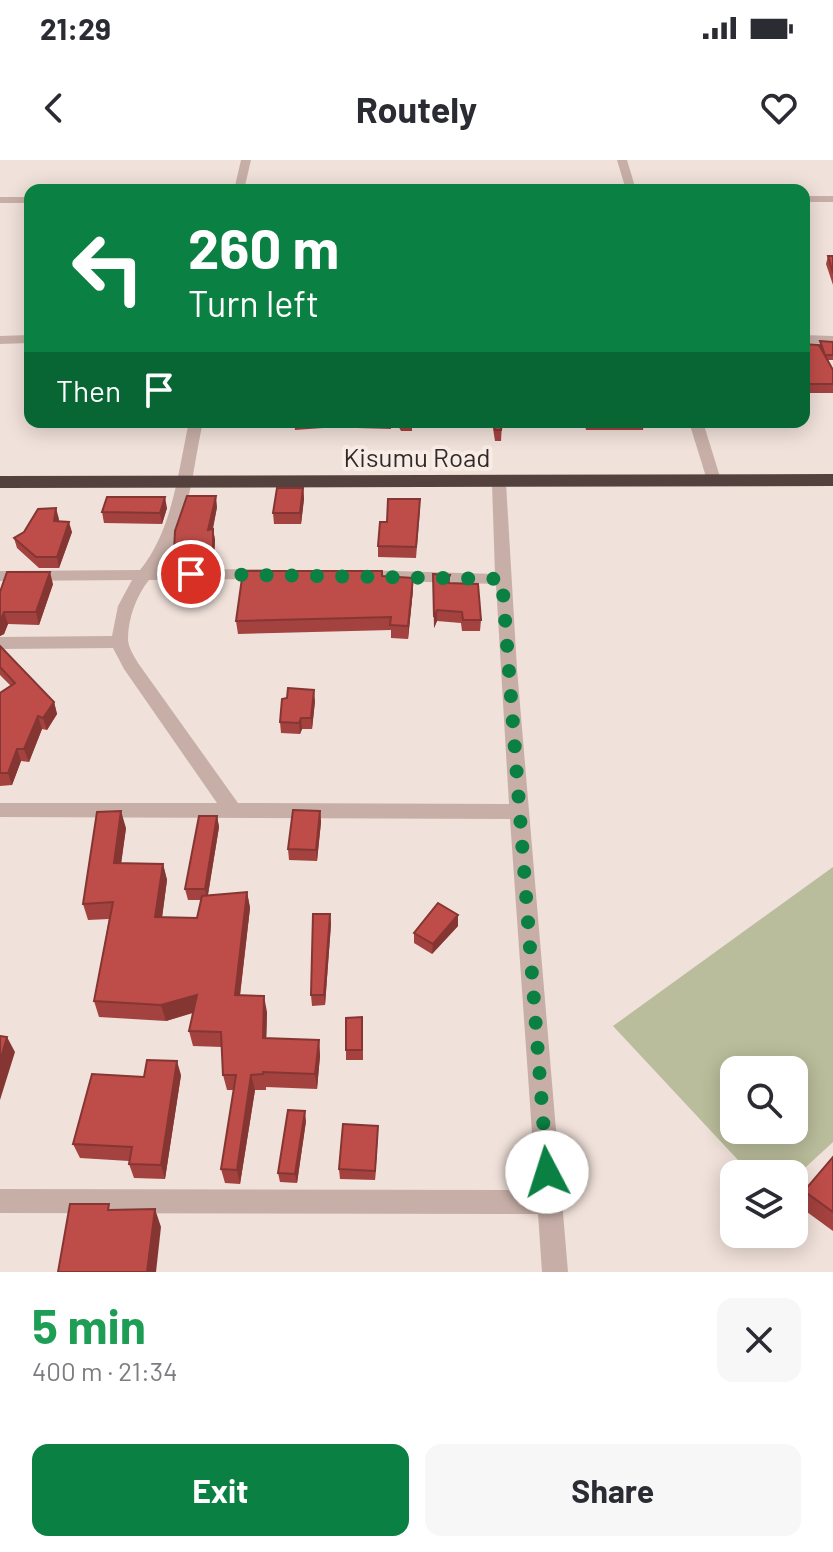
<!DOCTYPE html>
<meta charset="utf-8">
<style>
body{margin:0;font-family:Barlow,sans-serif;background:#f7f7f7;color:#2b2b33;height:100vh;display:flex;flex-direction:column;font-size:30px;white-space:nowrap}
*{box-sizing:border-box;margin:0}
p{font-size:26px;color:#7c7c81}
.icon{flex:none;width:44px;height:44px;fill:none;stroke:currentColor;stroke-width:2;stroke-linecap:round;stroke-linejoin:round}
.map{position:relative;height:1112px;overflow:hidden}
.sheet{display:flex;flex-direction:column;background:#fff;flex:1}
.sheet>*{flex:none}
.top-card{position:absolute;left:24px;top:24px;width:786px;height:244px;border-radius:16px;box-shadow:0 4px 20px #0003;background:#0b8043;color:#fff;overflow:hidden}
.controls{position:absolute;left:720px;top:896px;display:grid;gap:16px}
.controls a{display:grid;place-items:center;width:88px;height:88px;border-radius:16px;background:#fff;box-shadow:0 4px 20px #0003;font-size:40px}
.pin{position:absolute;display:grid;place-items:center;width:68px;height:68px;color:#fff;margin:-34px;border:4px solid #fff;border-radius:50%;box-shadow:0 2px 8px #0007}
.me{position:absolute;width:88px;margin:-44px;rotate:355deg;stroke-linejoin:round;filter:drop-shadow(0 0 6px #0008)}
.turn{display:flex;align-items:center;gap:28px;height:168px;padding:0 32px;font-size:36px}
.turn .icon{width:104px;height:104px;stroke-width:2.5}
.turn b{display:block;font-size:56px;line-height:68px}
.then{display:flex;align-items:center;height:76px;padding:0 32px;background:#0003;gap:16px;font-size:30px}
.round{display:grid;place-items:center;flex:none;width:84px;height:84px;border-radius:16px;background:#f7f7f7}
.head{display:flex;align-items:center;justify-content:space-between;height:136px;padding:0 32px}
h1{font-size:48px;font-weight:700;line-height:60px;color:#1e9e55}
.cta{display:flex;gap:16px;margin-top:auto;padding:16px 32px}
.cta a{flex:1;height:92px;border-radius:16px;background:#0b8043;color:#fff;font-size:32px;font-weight:700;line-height:92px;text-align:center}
.cta a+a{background:#f7f7f7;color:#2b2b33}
.status{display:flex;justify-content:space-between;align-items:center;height:56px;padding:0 40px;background:#fff;direction:ltr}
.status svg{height:22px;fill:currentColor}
header{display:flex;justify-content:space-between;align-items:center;height:104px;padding:0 32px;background:#fff;font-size:36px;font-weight:700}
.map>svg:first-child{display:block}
</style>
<div class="status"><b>21:29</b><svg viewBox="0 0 49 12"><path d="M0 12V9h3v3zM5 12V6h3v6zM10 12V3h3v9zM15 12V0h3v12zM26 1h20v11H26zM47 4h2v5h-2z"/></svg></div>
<header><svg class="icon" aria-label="back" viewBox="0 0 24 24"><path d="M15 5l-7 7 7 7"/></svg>Routely<svg class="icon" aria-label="heart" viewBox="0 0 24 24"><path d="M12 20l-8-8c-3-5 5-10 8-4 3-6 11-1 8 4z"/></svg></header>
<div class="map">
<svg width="833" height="1112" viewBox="0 0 833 1112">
<rect width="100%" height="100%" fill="#f0e1da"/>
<path fill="#b9bd9b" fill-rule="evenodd" d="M833,707V982L794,1018V1014H751L613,866ZM734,910H794V970H734Z"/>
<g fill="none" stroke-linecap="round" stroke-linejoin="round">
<g fill="#c7afa7" fill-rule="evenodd">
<polygon points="241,0 251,0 244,30 234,30"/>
<polygon points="617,0 627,0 636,30 626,30"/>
<rect x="804" y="36" width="29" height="6"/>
<rect x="0" y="37" width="30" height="6"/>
<polygon points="30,175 30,183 0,184 0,176"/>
<polygon points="804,175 833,176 833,184 804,183"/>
<path d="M189,262H203C192,310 189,371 158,410L267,409L275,414L267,419L149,420C136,436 128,459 128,479C128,487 134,496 138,503L238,643L509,644L496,424L361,420L353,415L361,410L495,414L492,323L499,319L506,323L517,509L568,1112H542L538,1054L0,1053V1029L536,1030L510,659L0,657V643H217L124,509L113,488L0,489V477L112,476L118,446L132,420L0,421V411L140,410C173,370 178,311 189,262Z"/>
<polygon points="689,262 703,262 721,320 719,323 709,323 707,320"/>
</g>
<polygon fill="#54413e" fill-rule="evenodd" points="833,314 833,326 0,328 0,316"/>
</g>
<g fill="#a3423f">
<polygon points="828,96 833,96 833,125 826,104"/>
<polygon points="820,181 833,182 833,200 828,200 833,210 833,233 804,233 804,184 820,185"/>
<polygon points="294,262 338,262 323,268 295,270"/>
<polygon points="356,262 391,262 391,269 357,268"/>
<polygon points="396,262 412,262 412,271 401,271"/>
<polygon points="492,262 502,262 501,281 495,281"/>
<polygon points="584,262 646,262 646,264 644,264 643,270 586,270"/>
<polygon points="751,262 774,262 773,266 753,266"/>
<polygon points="303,328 304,339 301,364 274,364 273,353"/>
<polygon points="217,347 213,369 215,380 214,399 176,402 174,391"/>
<polygon points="167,348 162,364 104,363 102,352"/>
<polygon points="420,350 416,398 378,397 378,386"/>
<polygon points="59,359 59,361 72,372 59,408 39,408 17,388 14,378"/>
<polygon points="450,415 450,423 481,460 480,471 462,471 461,463 437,461 434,468 433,425"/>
<polygon points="413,418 413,430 408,479 391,478 391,470 238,474 236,461"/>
<polygon points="53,424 39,465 8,464 4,474 0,476 0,432"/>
<polygon points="0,486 54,542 57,554 47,570 42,569 29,602 21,601 12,625 0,626 0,533 11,526 0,515"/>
<polygon points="315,541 312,569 302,569 300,574 281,573 280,562"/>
<polygon points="320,651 321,662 317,701 289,700 288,689"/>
<polygon points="217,656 219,667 208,735 247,732 250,748 240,836 267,852 266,878 319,880 320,896 317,929 266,927 266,930 255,930 240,1024 225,1023 221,1009 234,930 227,930 223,915 222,887 193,886 189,871 193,853 166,861 99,857 94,841 109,759 88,760 83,744 126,668 121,703 163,704 167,720 162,757 197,758 201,740 188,740 185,729"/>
<polygon points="330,754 331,764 325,845 312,846 311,835"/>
<polygon points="458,766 432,794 414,783 414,773"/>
<polygon points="363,868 363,900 346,900 346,890"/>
<polygon points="181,915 165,1019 134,1018 129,1004 129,1001 80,998 73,984"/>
<polygon points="306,961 297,1023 280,1022 278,1013"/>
<polygon points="378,966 375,1020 340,1019 339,1009"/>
<polygon points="833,997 833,1071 796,1044 804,1031"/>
</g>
<g fill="#853633">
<polygon points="323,262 338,262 323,268"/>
<polygon points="303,328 304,339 301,364 300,353"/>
<polygon points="216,336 217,347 210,381 208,370"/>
<polygon points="165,337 167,348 162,364 160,353"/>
<polygon points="56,348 59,359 57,371 54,361"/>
<polygon points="69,362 72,372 59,408 57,397"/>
<polygon points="213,369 215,380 214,399 213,388"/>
<polygon points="50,412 53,424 39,465 36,452"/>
<polygon points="413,418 413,430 408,479 408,466"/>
<polygon points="437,450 437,461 434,468 434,457"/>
<polygon points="4,452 8,464 4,474 0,476 0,462"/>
<polygon points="314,530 315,541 312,569 311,558"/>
<polygon points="54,542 57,554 47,570 43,558"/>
<polygon points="38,556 42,569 29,602 24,589"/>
<polygon points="301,558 302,569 300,574 299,563"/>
<polygon points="17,589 21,601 12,625 8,613"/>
<polygon points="121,651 126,668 119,719 114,703"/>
<polygon points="320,651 321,662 317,701 316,690"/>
<polygon points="217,656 219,667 207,740 205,729"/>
<polygon points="163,704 167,720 160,773 155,757"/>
<polygon points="247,732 250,748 238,851 235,835"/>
<polygon points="330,754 331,764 325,845 324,835"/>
<polygon points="458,755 458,766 432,794 433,784"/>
<polygon points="197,835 201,850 166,861 161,845"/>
<polygon points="264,836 267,852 266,893 263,878"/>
<polygon points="7,877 15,892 0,940 0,901"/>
<polygon points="319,880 320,896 317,929 315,914"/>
<polygon points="177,901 181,915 165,1019 161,1005"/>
<polygon points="251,915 255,930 240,1024 237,1010"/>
<polygon points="305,951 306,961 297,1023 295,1014"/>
<polygon points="378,966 378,975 375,1020 375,1011"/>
<polygon points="155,1049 161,1067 156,1112 147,1112"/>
</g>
<g fill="#be4d49" stroke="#853633" stroke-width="2">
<polygon points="828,96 833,96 833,113"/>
<polygon points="820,181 833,182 833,195 825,195"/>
<polygon points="804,184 819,185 833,210 833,224 806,224 804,220"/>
<polygon points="494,262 502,262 501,270 495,270"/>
<polygon points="277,328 303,328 300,353 273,353"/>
<polygon points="187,336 216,336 208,370 213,369 213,388 174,391 175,371"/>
<polygon points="107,337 165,337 160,353 102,352"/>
<polygon points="388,339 420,339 416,387 378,386 380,362 387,362"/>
<polygon points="56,348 54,361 69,362 57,397 36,397 14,378 24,372 38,349"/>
<polygon points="243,411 382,411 382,416 413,418 408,466 390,465 391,457 236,461"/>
<polygon points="7,412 50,412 36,452 4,452 0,462 0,432"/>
<polygon points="433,414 450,415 447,423 478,424 481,460 463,460 462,452 437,450 434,457"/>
<polygon points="0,486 54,542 43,558 38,556 24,589 17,589 8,613 0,613 0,533 15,523 0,507"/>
<polygon points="288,528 314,530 311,558 301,558 299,563 280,562 282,539 287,538"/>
<polygon points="293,650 320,651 316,690 288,689"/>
<polygon points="121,651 114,703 163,704 155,757 197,758 202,736 247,732 235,835 264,836 263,878 319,880 315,914 263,912 263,914 251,915 237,1010 221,1009 236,915 223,915 221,872 189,871 197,835 161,845 94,841 113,742 83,744 97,652"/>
<polygon points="199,656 217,656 205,729 185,729"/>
<polygon points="438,743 458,755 433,784 414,773"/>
<polygon points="313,754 330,754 324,835 311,835"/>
<polygon points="362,857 362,890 346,890 346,858"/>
<polygon points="0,876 7,877 0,901"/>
<polygon points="147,900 177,901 161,1005 129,1004 132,987 73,984 92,914 144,917"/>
<polygon points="288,950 305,951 295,1014 278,1013"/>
<polygon points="343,964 378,966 375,1011 339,1009"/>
<polygon points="833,997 833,1052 804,1031"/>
<polygon points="70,1044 109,1044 108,1050 155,1049 147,1112 58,1112"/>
</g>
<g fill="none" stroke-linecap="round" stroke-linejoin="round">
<polyline stroke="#0b8043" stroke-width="14" stroke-dasharray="0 25.2" points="191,414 502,419 547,1012"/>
</g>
<g text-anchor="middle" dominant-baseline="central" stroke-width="8" stroke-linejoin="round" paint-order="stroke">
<g font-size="26" fill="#332827" stroke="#f8ece6">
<text x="417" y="296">Kisumu Road</text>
</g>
</g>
</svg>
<div class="controls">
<a><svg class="icon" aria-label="search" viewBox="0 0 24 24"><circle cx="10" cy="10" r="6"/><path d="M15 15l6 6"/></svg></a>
<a><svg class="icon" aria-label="layers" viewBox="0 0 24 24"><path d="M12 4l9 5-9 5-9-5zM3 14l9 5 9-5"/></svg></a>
</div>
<div class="pin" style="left:191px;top:414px;background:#d93025"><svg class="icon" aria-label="arrive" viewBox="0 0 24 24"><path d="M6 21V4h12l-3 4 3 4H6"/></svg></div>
<svg class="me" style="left:547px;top:1012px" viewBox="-20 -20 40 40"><circle r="19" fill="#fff"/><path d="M0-13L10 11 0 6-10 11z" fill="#0b8043"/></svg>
<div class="top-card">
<div class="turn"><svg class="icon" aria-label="left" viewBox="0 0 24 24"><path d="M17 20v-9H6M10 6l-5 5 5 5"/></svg><div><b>260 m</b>Turn left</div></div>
<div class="then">Then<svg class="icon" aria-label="arrive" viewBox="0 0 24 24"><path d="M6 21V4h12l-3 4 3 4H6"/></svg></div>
</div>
</div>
<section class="sheet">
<div class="head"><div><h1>5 min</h1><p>400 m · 21:34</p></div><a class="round"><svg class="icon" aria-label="close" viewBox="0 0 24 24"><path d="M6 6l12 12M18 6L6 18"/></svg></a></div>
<div class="cta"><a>Exit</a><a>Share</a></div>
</section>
